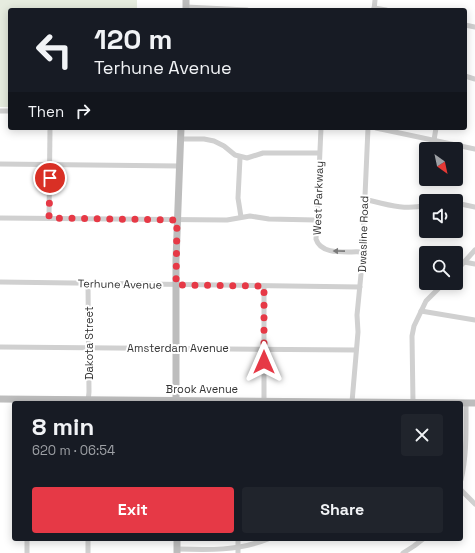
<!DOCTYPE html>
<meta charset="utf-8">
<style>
body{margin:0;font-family:"Space Grotesk",sans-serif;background:#20242c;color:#f1f3f6;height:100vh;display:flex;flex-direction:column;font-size:15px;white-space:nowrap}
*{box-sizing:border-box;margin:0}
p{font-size:13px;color:#9ea1a6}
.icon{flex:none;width:22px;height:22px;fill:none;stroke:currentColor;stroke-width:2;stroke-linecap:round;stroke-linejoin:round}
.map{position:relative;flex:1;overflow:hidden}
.details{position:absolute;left:12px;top:401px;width:451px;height:140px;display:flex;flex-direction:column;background:#171b24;border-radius:4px;box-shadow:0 2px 10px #0003}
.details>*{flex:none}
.banner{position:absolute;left:8px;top:8px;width:459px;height:122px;border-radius:4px;box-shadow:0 2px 10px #0003;background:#171b24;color:#f1f3f6;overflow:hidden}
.needle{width:26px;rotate:147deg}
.fabs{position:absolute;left:419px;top:142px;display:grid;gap:8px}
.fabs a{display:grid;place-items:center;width:44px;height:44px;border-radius:4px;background:#171b24;box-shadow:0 2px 10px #0003;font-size:20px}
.pin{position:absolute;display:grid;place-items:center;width:34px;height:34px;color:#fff;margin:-17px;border:2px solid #fff;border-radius:50%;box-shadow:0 1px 4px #0007}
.me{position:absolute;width:44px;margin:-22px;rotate:0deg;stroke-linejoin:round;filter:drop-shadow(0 0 3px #0008)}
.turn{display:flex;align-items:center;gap:14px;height:84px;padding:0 20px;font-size:18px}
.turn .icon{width:52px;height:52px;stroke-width:2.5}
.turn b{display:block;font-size:28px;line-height:34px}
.then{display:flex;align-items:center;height:38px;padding:0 20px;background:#0003;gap:8px;font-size:15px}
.round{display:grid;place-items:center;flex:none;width:42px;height:42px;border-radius:4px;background:#20242c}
.headline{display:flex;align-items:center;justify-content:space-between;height:68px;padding:0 20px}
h1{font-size:24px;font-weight:600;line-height:30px}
.cta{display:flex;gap:8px;margin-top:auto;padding:8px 20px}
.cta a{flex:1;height:46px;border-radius:4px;background:#e63946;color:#fff;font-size:16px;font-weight:600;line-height:46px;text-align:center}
.cta a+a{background:#20242c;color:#f1f3f6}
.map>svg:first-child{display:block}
</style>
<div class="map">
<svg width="475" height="553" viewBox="0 0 475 553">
<rect width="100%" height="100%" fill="#fff"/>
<polygon fill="#e6ecdf" points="0,0 137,0 137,10 10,10 10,107 0,107"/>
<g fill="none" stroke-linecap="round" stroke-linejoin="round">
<g stroke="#d0d0d0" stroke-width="5">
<polyline points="186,7 247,10"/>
<polyline points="374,8 386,10"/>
<polyline points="374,10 375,0"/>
<polyline points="465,25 475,27"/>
<polyline points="465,76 475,79"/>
<polyline points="0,111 10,111"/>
<path d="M321,128L316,239C321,256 348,251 362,252"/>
<polyline points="376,128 475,149"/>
<polyline points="181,139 204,139 214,141 224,146 235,155 247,158 263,153 319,153"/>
<polyline points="434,140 436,128"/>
<polyline points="240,158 238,198 241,217"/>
<polyline points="0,164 179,166"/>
<path d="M364,199C385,204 405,211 426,205"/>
<polyline points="456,203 475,207"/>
<polyline points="0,218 227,220 250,216 269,219 316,220"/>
<polyline points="49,218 50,128"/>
<polyline points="464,262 475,264"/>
<polyline points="456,271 475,250"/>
<polyline points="0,282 360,287"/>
<polyline points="264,286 264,401"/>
<polyline points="421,311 475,320"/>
<polyline points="0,347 356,350"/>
<polyline points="88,402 89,392 88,284"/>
<polyline points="352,402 358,332 357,315 362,264 368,128"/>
<polyline points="413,402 412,336 414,326 426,301 444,283"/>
<path d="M461,480C467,455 466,428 466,403"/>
<polyline points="461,490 475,504"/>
<polyline points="238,539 238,553"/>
<path d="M177,549C208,550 239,551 268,539"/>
<polyline points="27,553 27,539"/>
<polyline points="88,553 88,539"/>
<polyline points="403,553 414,546 423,539"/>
</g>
<g stroke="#bdbdbd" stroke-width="7">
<polyline points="186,10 186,0"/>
<polyline points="0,399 475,403"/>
<polyline points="176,403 176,260 181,128"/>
<polyline points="177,539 177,553"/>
</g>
</g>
<defs><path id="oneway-solid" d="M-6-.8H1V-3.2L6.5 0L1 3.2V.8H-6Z"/></defs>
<use fill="#7a7a7a" href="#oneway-solid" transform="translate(339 251) rotate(-179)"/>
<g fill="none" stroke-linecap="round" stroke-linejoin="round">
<polyline stroke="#e63946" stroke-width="7" stroke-dasharray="0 12.6" points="50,178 49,218 177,220 176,285 264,286 264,362"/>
</g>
<g text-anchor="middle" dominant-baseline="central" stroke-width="4" stroke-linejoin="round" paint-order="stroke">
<g font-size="11" fill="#333" stroke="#fff">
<text transform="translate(318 198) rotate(-88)">West Parkway</text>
<text transform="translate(363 234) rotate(-88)">Dwasline Road</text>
<text transform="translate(120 284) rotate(1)">Terhune Avenue</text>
<text transform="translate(89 343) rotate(-90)">Dakota Street</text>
<text x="178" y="348">Amsterdam Avenue</text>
<text x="202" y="389">Brook Avenue</text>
</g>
</g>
</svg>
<div class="fabs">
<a><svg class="needle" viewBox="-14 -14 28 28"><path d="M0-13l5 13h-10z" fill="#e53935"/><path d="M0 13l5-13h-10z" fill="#9ea1a6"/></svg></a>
<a><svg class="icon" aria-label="sound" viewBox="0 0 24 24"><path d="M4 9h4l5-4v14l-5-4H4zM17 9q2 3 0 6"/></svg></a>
<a><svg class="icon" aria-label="search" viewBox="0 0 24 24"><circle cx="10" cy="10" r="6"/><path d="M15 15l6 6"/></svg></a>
</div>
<div class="pin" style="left:50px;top:178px;background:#d93025"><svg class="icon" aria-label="arrive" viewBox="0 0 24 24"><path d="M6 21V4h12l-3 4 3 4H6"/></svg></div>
<svg class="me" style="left:264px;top:362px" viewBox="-20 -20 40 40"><path d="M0-17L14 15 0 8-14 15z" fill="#e63946" stroke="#fff" stroke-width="4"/></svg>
<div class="banner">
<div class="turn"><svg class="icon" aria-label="left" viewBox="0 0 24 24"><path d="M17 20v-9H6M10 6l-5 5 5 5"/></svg><div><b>120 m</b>Terhune Avenue</div></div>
<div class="then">Then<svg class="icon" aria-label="right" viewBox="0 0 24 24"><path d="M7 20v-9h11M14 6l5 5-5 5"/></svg></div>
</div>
<section class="details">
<div class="headline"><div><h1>8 min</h1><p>620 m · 06:54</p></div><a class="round"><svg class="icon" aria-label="close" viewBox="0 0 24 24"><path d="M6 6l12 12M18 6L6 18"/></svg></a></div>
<div class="cta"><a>Exit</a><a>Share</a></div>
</section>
</div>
